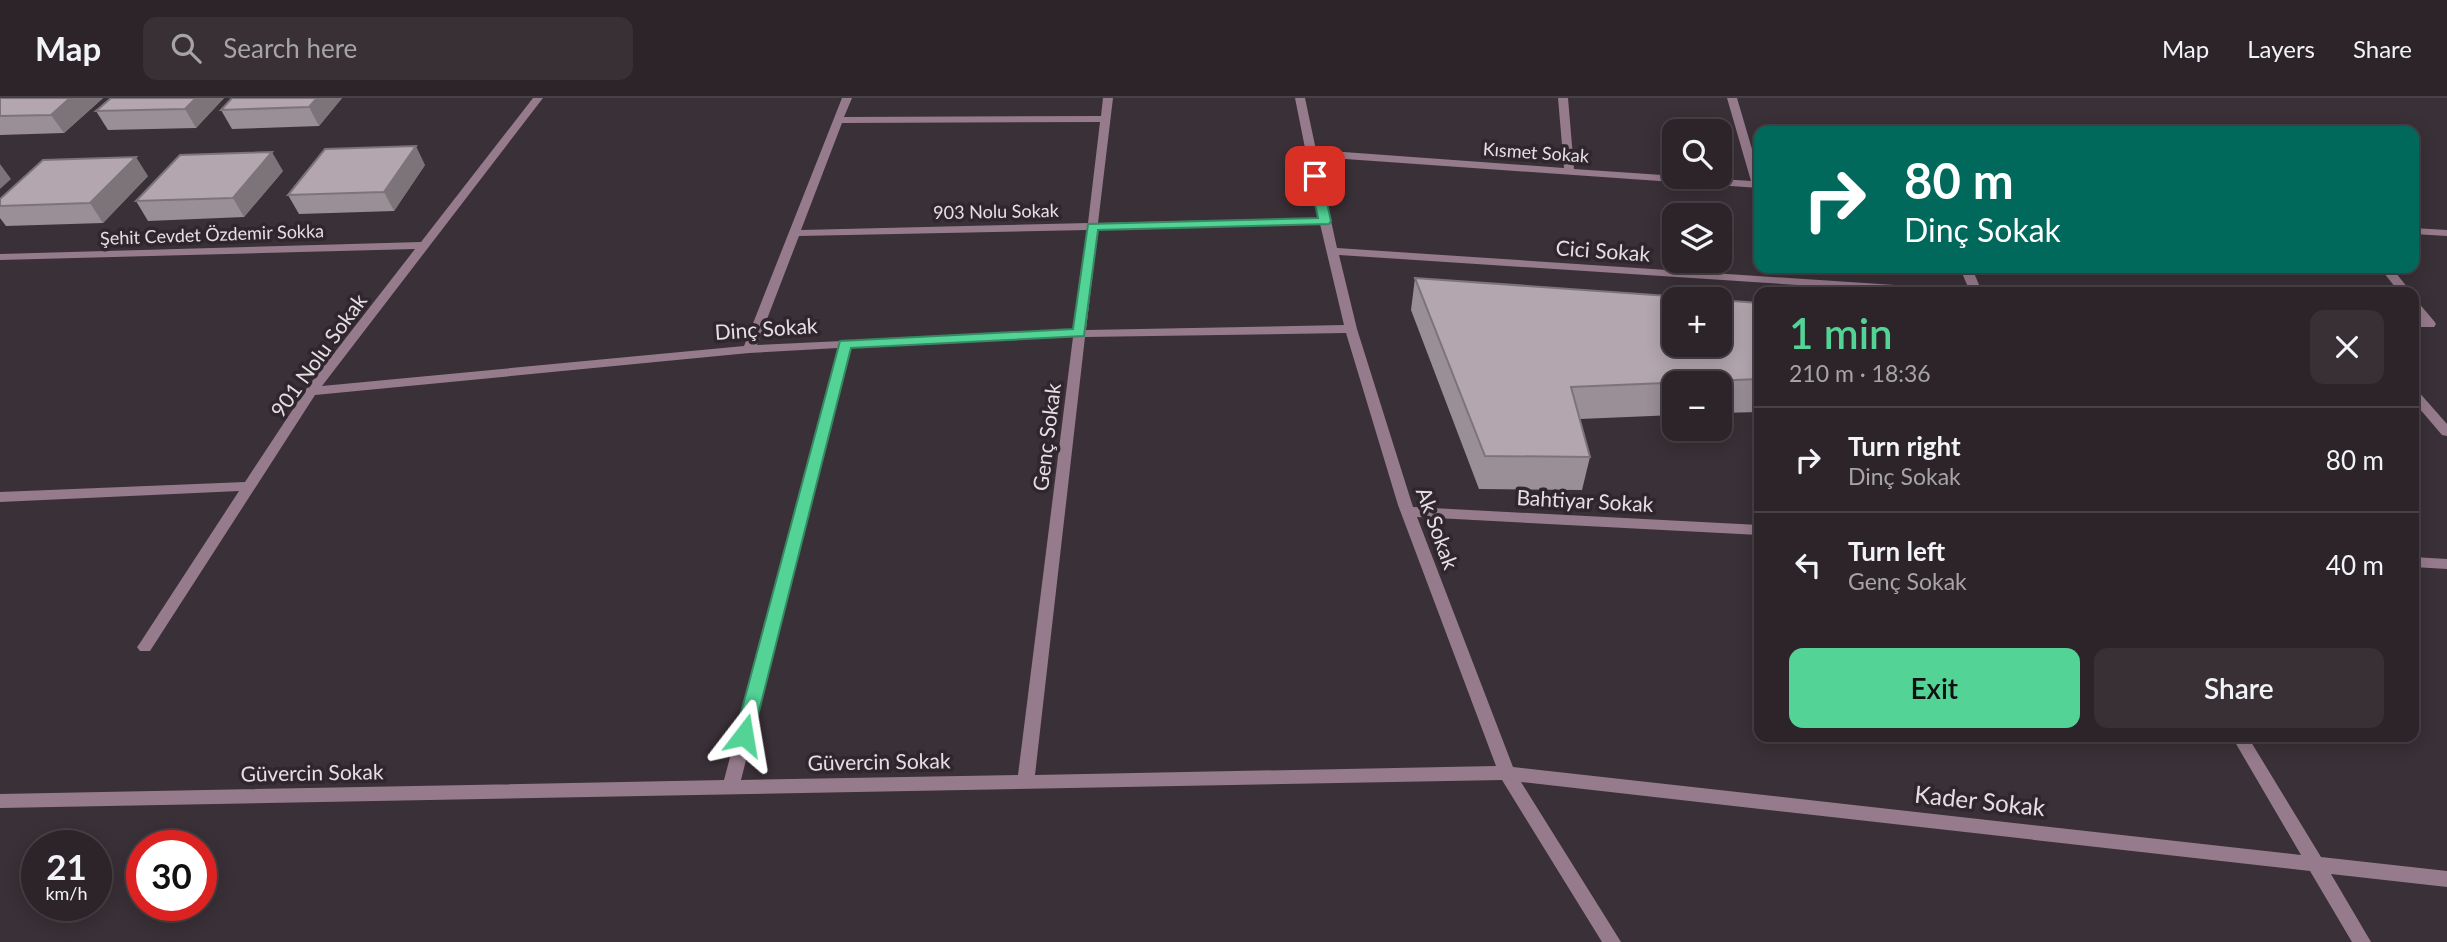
<!DOCTYPE html>
<meta charset="utf-8">
<style>
body{margin:0;font-family:Lato,sans-serif;background:#383035;color:#f1f3f6;height:100vh;display:flex;flex-direction:column;font-size:26px;white-space:nowrap}
*{box-sizing:border-box;margin:0}
p{font-size:23px;color:#a6a4a8}
.icon{flex:none;width:38px;height:38px;fill:none;stroke:currentColor;stroke-width:2;stroke-linecap:round;stroke-linejoin:round}
.map{position:relative;flex:1;overflow:hidden}
.details{position:absolute;left:1754px;top:189px;width:665px;height:455px;display:flex;flex-direction:column;background:#2c2429;border-radius:14px;box-shadow:0 4px 18px #0003,0 0 0 2px #484146}
.details>*{flex:none}
.banner{position:absolute;left:1754px;top:28px;width:665px;height:147px;border-radius:14px;box-shadow:0 4px 18px #0003,0 0 0 2px #484146;background:#00695c;color:#fff;overflow:hidden}
.fabs{position:absolute;left:1662px;top:21px;display:grid;gap:14px}
.fabs a{display:grid;place-items:center;width:70px;height:70px;border-radius:14px;background:#2c2429;box-shadow:0 4px 18px #0003,0 0 0 2px #484146;font-size:35px}
.speed{position:absolute;left:21px;top:732px;display:flex;gap:14px;font-size:35px;font-weight:700;text-align:center}
.speed>*{display:grid;place-content:center;width:91px;height:91px;border-radius:50%;background:#2c2429;box-shadow:0 4px 18px #0003,0 0 0 2px #484146;line-height:1}
.speed small{font-size:18px;font-weight:400}
.speed .limit{border:10px solid #d22;background:#fff;color:#111}
.pin{position:absolute;display:grid;place-items:center;width:60px;height:60px;color:#fff;margin:-30px;border-radius:14px;box-shadow:0 4px 10px #0006}
.me{position:absolute;width:77px;margin:-38px;rotate:14deg;stroke-linejoin:round;filter:drop-shadow(0 0 5px #0008)}
.turn{display:flex;align-items:center;gap:24px;height:147px;padding:0 35px;font-size:32px}
.turn .icon{width:91px;height:91px;stroke-width:2.5}
.turn b{display:block;font-size:49px;line-height:60px}
.round{display:grid;place-items:center;flex:none;width:74px;height:74px;border-radius:14px;background:#383035}
.summary{display:flex;align-items:center;justify-content:space-between;height:119px;padding:0 35px}
h1{font-size:42px;font-weight:600;line-height:52px;color:#53d396}
.button{display:flex;gap:14px;margin-top:auto;padding:14px 35px}
.button a{flex:1;height:80px;border-radius:14px;background:#53d396;color:#111;font-size:28px;font-weight:600;line-height:80px;text-align:center}
.button a+a{background:#383035;color:#f1f3f6}
ul{padding:0;list-style:none}
li{display:flex;align-items:center;gap:21px;height:105px;padding:0 35px;border-top:2px solid #484146}
li div{flex:1}
li b{display:block;font-size:26px}
li em{font-style:normal}
header{display:flex;align-items:center;gap:42px;box-sizing:border-box;height:98px;padding:0 35px;background:#2c2429;border-bottom:2px solid #484146}
header strong{font-size:33px}
nav{display:flex;gap:38px;margin-inline-start:auto;font-size:24px}
.search{width:490px;height:63px;background:#383035;display:flex;align-items:center;gap:18px;box-sizing:border-box;padding:0 24px;border-radius:14px;color:#a6a4a8;font-size:26px}
.map>svg:first-child{display:block}
</style>
<header>
<strong>Map</strong>
<div class="search"><svg class="icon" aria-label="search" viewBox="0 0 24 24"><circle cx="10" cy="10" r="6"/><path d="M15 15l6 6"/></svg>Search here</div>
<nav><a>Map</a><a>Layers</a><a>Share</a></nav>
</header>
<div class="map">
<svg width="2447" height="844" viewBox="0 0 2447 844">
<rect width="100%" height="100%" fill="#3a3037"/>
<g fill="none" stroke-linecap="round" stroke-linejoin="round">
<g fill="#967b8c" fill-rule="evenodd">
<path d="M533,0H543L322,288L744,248L842,0H852L844,19L1101,18L1103,0H1113L1098,125L1319,120L1295,0H1305L1316,52L1564,70L1558,0H1568L1574,71L1751,83L1727,0H1737L1759,75V90L1317,59L1337,150L1955,191L1961,194H1906L1339,157L1357,231L1413,409L1759,427V437L1417,419L1513,669L2301,757L2232,639H2248L2321,759L2447,773V789L2331,776L2371,844H2352L2310,773L1521,684L1621,844H1602L1502,682L0,710V696L724,682L838,250L749,255L315,297L150,553H140L137,549L140,545L239,393L0,404V394L245,384L307,290L415,151L0,162V156L421,144ZM1100,24L1088,125L801,132L842,25ZM1320,126L1344,227L1086,232L1098,131ZM1087,132L1074,232L757,247L799,138ZM1346,235L1398,407L1496,668L1035,677L1085,239ZM1073,239L1018,677L741,682L850,249Z"/>
<polygon points="2413,130 2447,132 2447,138 2413,136"/>
<polygon points="1960,170 1972,170 1982,194 1970,194"/>
<polygon points="2380,170 2392,170 2411,194 2399,194"/>
<polygon points="2413,202 2417,203 2434,223 2436,226 2434,229 2413,229 2413,221 2420,222 2413,213"/>
<polygon points="2413,291 2417,292 2447,326 2447,338 2442,337 2413,303"/>
<polygon points="2413,459 2447,461 2447,471 2413,469"/>
</g>
</g>
<g fill="#9a8f96">
<polygon points="0,0 103,0 64,35 0,37"/>
<polygon points="224,0 196,30 108,32 96,13"/>
<polygon points="232,0 342,0 319,28 232,31 221,12"/>
<polygon points="425,67 394,113 299,116 288,97"/>
<polygon points="283,73 244,119 148,123 136,103"/>
<polygon points="148,78 103,125 6,128 0,120 0,101"/>
<polygon points="1415,180 1759,205 1759,314 1720,315 1720,285 1675,285 1675,317 1580,321 1590,359 1582,392 1479,391 1411,212"/>
</g>
<g fill="#7d747a">
<polygon points="70,0 103,0 64,35 51,17"/>
<polygon points="196,0 224,0 196,30 185,11"/>
<polygon points="317,0 342,0 319,28 309,9"/>
<polygon points="416,48 425,67 394,113 384,94"/>
<polygon points="272,54 283,73 244,119 233,100"/>
<polygon points="136,59 148,78 103,125 90,105"/>
<polygon points="0,66 11,81 0,91"/>
</g>
<g fill="#b3a6ae" stroke="#7d747a" stroke-width="2">
<polygon points="0,0 70,0 51,17 0,18"/>
<polygon points="111,0 196,0 185,11 96,13"/>
<polygon points="232,0 317,0 309,9 221,12"/>
<polygon points="416,48 384,94 288,97 325,51"/>
<polygon points="272,54 233,100 136,103 180,57"/>
<polygon points="136,59 90,105 0,108 0,101 43,62"/>
<polygon points="1415,180 1711,201 1675,201 1675,247 1720,247 1720,202 1759,205 1759,281 1571,289 1590,359 1485,358"/>
</g>
<polygon fill="#53d396" stroke="#368962" stroke-width="2" points="1315,74 1321,78 1331,123 1329,126 1098,132 1084,238 851,250 753,637 751,642 744,644 738,642 735,637 840,243 1073,231 1088,126 1318,120 1309,78"/>
<g text-anchor="middle" dominant-baseline="central" stroke-width="7" stroke-linejoin="round" paint-order="stroke">
<g font-size="18" fill="#e5dfe3" stroke="#30262d">
<text transform="translate(1536 54) rotate(4)">Kısmet Sokak</text>
<text transform="translate(996 113) rotate(-1)">903 Nolu Sokak</text>
<text transform="translate(212 136) rotate(-2)">Şehit Cevdet Özdemir Sokka</text>
</g>
<g font-size="21" fill="#e5dfe3" stroke="#30262d">
<text transform="translate(1603 152) rotate(4)">Cici Sokak</text>
<text transform="translate(766 230) rotate(-4)">Dinç Sokak</text>
<text transform="translate(318 257) rotate(-54)">901 Nolu Sokak</text>
<text transform="translate(1046 339) rotate(-83)">Genç Sokak</text>
<text transform="translate(1585 402) rotate(3)">Bahtiyar Sokak</text>
<text transform="translate(1438 430) rotate(70)">Ak Sokak</text>
<text transform="translate(879 663) rotate(-1)">Güvercin Sokak</text>
<text transform="translate(312 674) rotate(-1)">Güvercin Sokak</text>
</g>
<g font-size="24" fill="#e5dfe3" stroke="#30262d">
<text transform="translate(1980 702) rotate(6)">Kader Sokak</text>
</g>
</g>
</svg>
<div class="fabs">
<a><svg class="icon" aria-label="search" viewBox="0 0 24 24"><circle cx="10" cy="10" r="6"/><path d="M15 15l6 6"/></svg></a>
<a><svg class="icon" aria-label="layers" viewBox="0 0 24 24"><path d="M12 4l9 5-9 5-9-5zM3 14l9 5 9-5"/></svg></a>
<a>+</a>
<a>−</a>
</div>
<div class="speed"><div>21<small>km/h</small></div><div class="limit">30</div></div>
<div class="pin" style="left:1315px;top:78px;background:#d93025"><svg class="icon" aria-label="arrive" viewBox="0 0 24 24"><path d="M6 21V4h12l-3 4 3 4H6"/></svg></div>
<svg class="me" style="left:744px;top:637px" viewBox="-20 -20 40 40"><path d="M0-17L14 15 0 8-14 15z" fill="#53d396" stroke="#fff" stroke-width="4"/></svg>
<div class="banner">
<div class="turn"><svg class="icon" aria-label="right" viewBox="0 0 24 24"><path d="M7 20v-9h11M14 6l5 5-5 5"/></svg><div><b>80 m</b>Dinç Sokak</div></div>
</div>
<section class="details">
<div class="summary"><div><h1>1 min</h1><p>210 m · 18:36</p></div><a class="round"><svg class="icon" aria-label="close" viewBox="0 0 24 24"><path d="M6 6l12 12M18 6L6 18"/></svg></a></div>
<ul>
<li><svg class="icon" aria-label="right" viewBox="0 0 24 24"><path d="M7 20v-9h11M14 6l5 5-5 5"/></svg><div><b>Turn right</b><p>Dinç Sokak</p></div><em>80 m</em></li>
<li><svg class="icon" aria-label="left" viewBox="0 0 24 24"><path d="M17 20v-9H6M10 6l-5 5 5 5"/></svg><div><b>Turn left</b><p>Genç Sokak</p></div><em>40 m</em></li>
</ul>
<div class="button"><a>Exit</a><a>Share</a></div>
</section>
</div>
